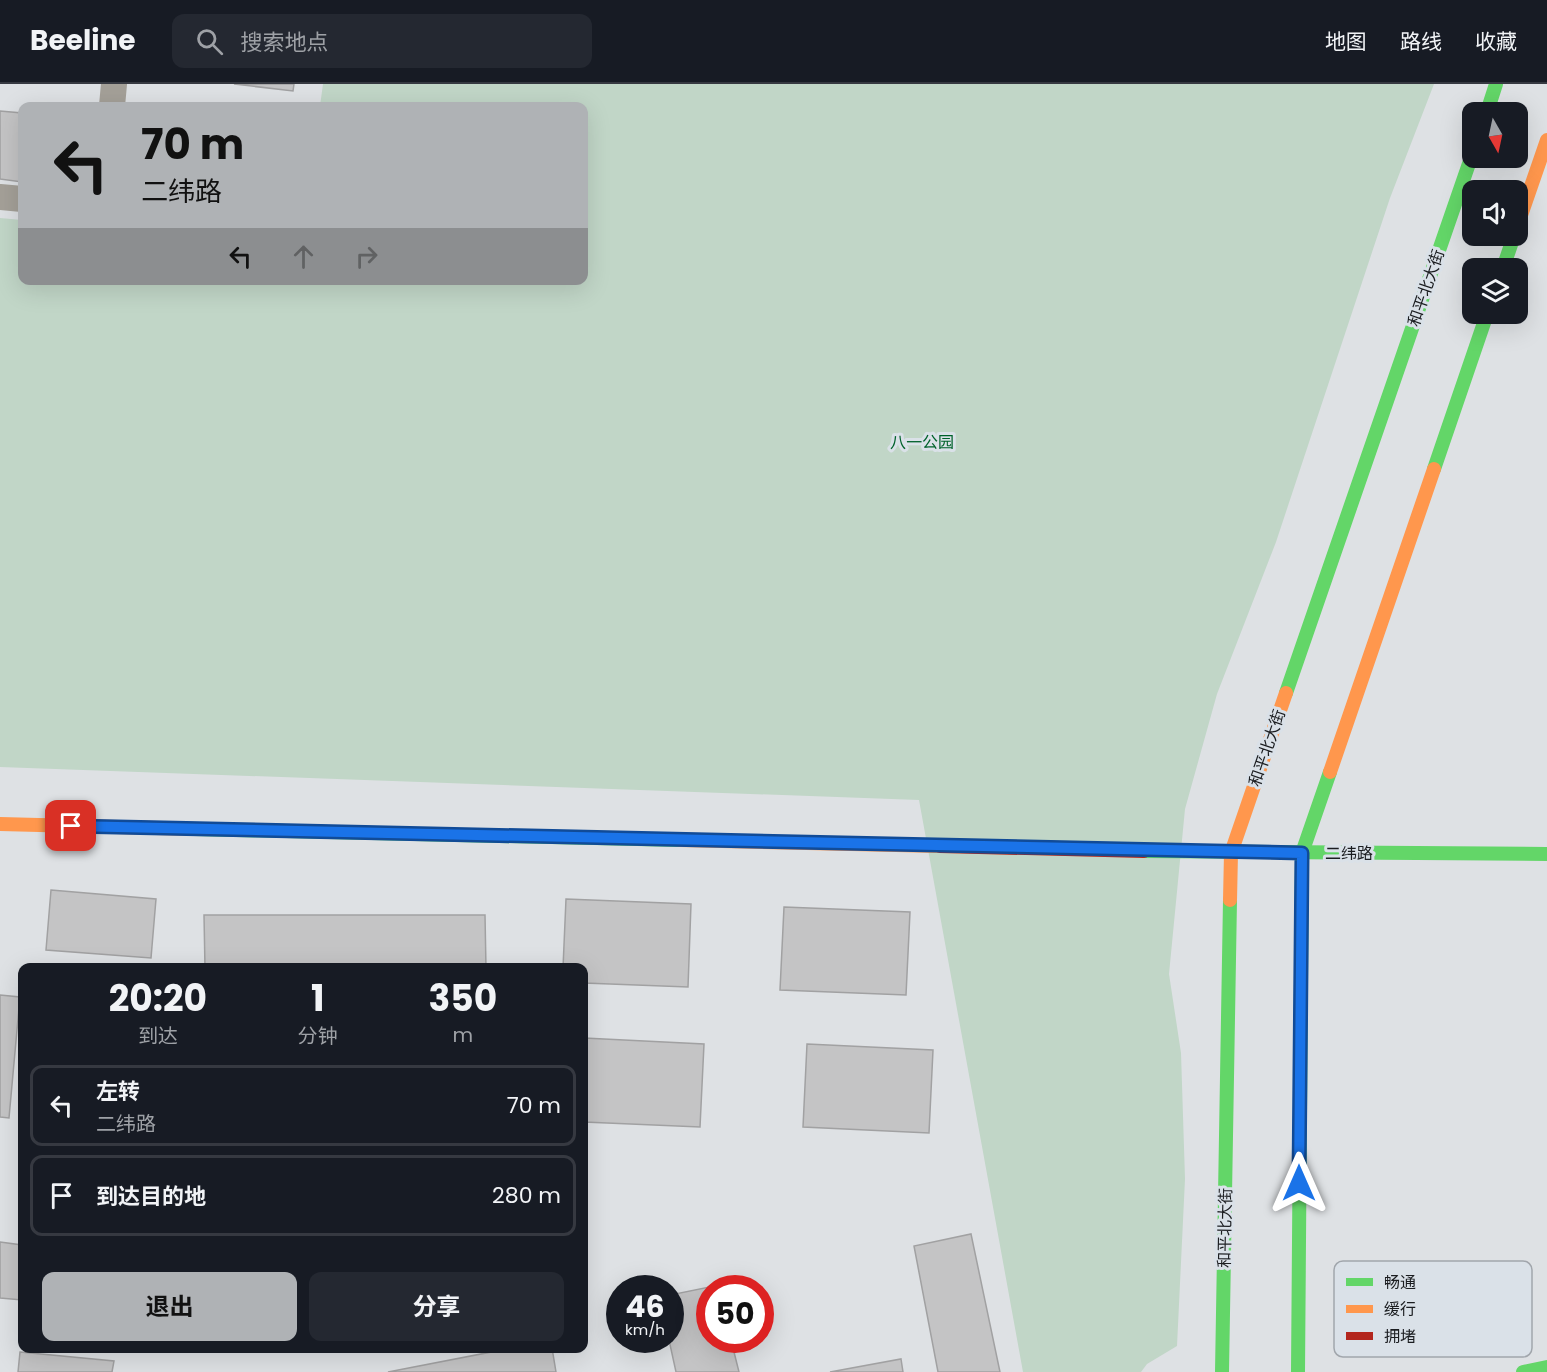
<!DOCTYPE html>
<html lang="zh">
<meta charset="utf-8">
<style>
body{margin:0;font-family:Poppins,"Noto Sans SC",sans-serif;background:#242831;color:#f1f3f6;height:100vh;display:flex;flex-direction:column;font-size:22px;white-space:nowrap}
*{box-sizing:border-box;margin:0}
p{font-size:20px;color:#9ea1a6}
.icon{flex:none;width:33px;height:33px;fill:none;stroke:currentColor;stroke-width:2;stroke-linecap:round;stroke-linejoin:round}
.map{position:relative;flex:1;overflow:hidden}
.details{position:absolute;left:18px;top:879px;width:570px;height:390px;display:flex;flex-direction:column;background:#171b24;border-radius:12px;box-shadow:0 6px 24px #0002}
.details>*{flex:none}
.hud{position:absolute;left:18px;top:18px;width:570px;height:183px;border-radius:12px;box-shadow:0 6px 24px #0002;background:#afb2b5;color:#111;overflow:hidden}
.needle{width:39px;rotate:171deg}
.buttons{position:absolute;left:1462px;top:18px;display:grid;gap:12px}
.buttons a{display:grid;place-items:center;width:66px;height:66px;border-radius:12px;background:#171b24;box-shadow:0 6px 24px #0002;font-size:30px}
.speed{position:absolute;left:606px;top:1191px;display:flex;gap:12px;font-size:30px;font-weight:700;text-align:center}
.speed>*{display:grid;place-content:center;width:78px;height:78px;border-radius:50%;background:#171b24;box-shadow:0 6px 24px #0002;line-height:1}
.speed small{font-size:15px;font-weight:400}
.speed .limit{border:9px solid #d22;background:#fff;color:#111}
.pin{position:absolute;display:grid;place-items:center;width:51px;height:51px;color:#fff;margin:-26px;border-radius:12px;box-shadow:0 3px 9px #0006}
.me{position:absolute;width:66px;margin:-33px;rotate:0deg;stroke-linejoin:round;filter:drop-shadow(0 0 4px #0008)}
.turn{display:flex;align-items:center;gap:21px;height:126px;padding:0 24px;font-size:27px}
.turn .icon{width:78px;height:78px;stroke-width:2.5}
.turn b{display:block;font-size:42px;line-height:51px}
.lanes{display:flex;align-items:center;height:57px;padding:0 24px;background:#0003;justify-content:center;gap:30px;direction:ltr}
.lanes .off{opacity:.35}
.eta{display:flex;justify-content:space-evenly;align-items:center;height:102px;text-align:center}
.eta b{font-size:36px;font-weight:700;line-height:42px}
.action{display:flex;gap:12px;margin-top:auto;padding:12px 24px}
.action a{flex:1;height:69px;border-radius:12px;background:#afb2b5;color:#111;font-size:24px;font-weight:700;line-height:69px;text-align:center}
.action a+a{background:#242831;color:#f1f3f6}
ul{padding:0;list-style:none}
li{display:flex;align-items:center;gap:18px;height:81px;margin:0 12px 9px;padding:0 12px;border:3px solid #363941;border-radius:12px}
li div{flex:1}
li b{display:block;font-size:22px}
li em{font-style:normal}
header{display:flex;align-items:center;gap:36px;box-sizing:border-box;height:84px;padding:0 30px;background:#171b24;border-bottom:2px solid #363941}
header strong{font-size:28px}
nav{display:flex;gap:33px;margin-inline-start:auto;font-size:21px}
.search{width:420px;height:54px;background:#242831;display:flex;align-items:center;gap:15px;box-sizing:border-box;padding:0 21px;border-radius:12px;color:#9ea1a6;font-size:22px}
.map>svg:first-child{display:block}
</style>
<header>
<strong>Beeline</strong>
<div class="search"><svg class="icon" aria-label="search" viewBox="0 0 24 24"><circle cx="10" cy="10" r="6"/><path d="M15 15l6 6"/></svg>搜索地点</div>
<nav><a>地图</a><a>路线</a><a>收藏</a></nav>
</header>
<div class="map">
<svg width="1547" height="1288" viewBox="0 0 1547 1288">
<rect width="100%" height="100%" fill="#dee1e4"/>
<polygon fill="#c1d6c7" points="323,0 1434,0 1390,114 1276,458 1217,610 1185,725 1169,890 1181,969 1185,1095 1177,1262 1147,1280 1141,1288 1023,1288 919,716 0,683 0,134 22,136 22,196 584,196 584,22 320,22"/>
<g fill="#c4c4c5" stroke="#a1a1a2" stroke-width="1.5">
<polygon points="234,0 294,0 293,7"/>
<polygon points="0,27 22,29 22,98 0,95"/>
<polygon points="51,806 156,815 151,874 46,866"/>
<polygon points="566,815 691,820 688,903 584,899 584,884 563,884"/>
<polygon points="784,823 910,828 906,911 780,906"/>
<polygon points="204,831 485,831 486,884 205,884"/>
<polygon points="0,911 20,913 9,1034 0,1033"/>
<polygon points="584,954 704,960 700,1043 584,1038"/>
<polygon points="807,960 933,966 929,1049 803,1043"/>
<polygon points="971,1150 1000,1288 938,1288 914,1162"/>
<polygon points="0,1158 22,1161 22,1216 0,1214"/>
<polygon points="719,1201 720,1204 710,1204 710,1256 731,1256 739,1288 676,1288 669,1256 670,1211"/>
<polygon points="512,1264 552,1264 556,1288 388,1288"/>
<polygon points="20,1268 114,1277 112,1288 18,1288"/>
<polygon points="901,1275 903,1288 830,1288"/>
</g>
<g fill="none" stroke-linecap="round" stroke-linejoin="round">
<g stroke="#a4a098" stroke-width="26">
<polyline points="112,22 114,0"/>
<polyline points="0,113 22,115"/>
</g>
<g stroke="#63d668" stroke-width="14">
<polyline points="1487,28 1496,0"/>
<polyline points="1503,184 1514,152"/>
<polyline points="1434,385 1487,230"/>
<polyline points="1286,609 1473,68"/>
<polyline points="195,745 680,756"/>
<polyline points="1144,767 1547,770"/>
<polyline points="1222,1288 1230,816"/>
<polyline points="1298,1288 1302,769 1330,688"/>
<polyline points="1523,1288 1547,1283"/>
</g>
<g stroke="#ff974d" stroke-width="14">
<polyline points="1518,140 1547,56"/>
<polyline points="1330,688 1434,385"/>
<polyline points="0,740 195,745"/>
<polyline points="680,756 940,762"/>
<polyline points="1230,816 1231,769 1286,609"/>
</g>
<polyline stroke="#b3261e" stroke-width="14" points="940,762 1144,767"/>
</g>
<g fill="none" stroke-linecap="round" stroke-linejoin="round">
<defs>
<polyline id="route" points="71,742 1302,769 1299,1099"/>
</defs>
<use href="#route" stroke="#114b97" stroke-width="15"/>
<use href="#route" stroke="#1a73e8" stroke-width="10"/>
</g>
<g text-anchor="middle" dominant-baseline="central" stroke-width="6" stroke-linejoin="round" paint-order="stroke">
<g font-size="16" fill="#1b1d20" stroke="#dae1e8">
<text transform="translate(1426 204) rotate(-71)">和平北大街</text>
<text transform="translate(1267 664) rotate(-71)">和平北大街</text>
<text x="1349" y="769">二纬路</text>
<text transform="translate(1225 1144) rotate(-89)">和平北大街</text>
</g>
<g font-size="16" fill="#00622b" stroke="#dae1e8">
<text x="922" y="358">八一公园</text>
</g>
</g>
<rect x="1334" y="1177" width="198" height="96" rx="9" fill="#dae1e8" stroke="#a1a6ac" stroke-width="1.5"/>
<rect x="1346" y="1194" width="27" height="8" fill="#63d668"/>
<rect x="1346" y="1221" width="27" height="8" fill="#ff974d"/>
<rect x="1346" y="1248" width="27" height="8" fill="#b3261e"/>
<g font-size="16" fill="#1b1d20">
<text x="1384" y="1204">畅通</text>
<text x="1384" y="1231">缓行</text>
<text x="1384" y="1258">拥堵</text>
</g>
</svg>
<div class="buttons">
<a><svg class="needle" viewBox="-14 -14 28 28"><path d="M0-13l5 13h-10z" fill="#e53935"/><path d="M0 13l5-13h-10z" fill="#9ea1a6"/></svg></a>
<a><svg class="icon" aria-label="sound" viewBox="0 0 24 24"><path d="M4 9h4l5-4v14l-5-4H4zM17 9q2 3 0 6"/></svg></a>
<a><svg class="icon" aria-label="layers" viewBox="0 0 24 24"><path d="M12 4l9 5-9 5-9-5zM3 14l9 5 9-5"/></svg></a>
</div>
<div class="speed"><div>46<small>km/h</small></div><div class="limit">50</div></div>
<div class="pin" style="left:71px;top:742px;background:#d93025"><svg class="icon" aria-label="arrive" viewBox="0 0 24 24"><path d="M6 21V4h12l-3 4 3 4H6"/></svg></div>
<svg class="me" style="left:1299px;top:1099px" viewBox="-20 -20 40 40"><path d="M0-17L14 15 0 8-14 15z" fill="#1a73e8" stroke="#fff" stroke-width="4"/></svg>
<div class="hud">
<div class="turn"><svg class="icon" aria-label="left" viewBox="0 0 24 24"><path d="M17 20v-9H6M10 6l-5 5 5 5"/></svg><div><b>70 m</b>二纬路</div></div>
<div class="lanes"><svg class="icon" aria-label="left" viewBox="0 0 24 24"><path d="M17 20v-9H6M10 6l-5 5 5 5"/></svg><svg class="icon off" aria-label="ahead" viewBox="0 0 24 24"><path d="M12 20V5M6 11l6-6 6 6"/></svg><svg class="icon off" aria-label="right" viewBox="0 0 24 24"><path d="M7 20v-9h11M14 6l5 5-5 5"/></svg></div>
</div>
<section class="details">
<div class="eta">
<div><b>20:20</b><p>到达</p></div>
<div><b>1</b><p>分钟</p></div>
<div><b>350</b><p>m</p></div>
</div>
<ul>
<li><svg class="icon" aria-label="left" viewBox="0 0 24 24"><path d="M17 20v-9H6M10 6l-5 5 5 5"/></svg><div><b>左转</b><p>二纬路</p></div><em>70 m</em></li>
<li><svg class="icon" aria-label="arrive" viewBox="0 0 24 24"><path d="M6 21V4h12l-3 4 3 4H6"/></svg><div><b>到达目的地</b></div><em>280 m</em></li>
</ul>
<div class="action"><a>退出</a><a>分享</a></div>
</section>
</div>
